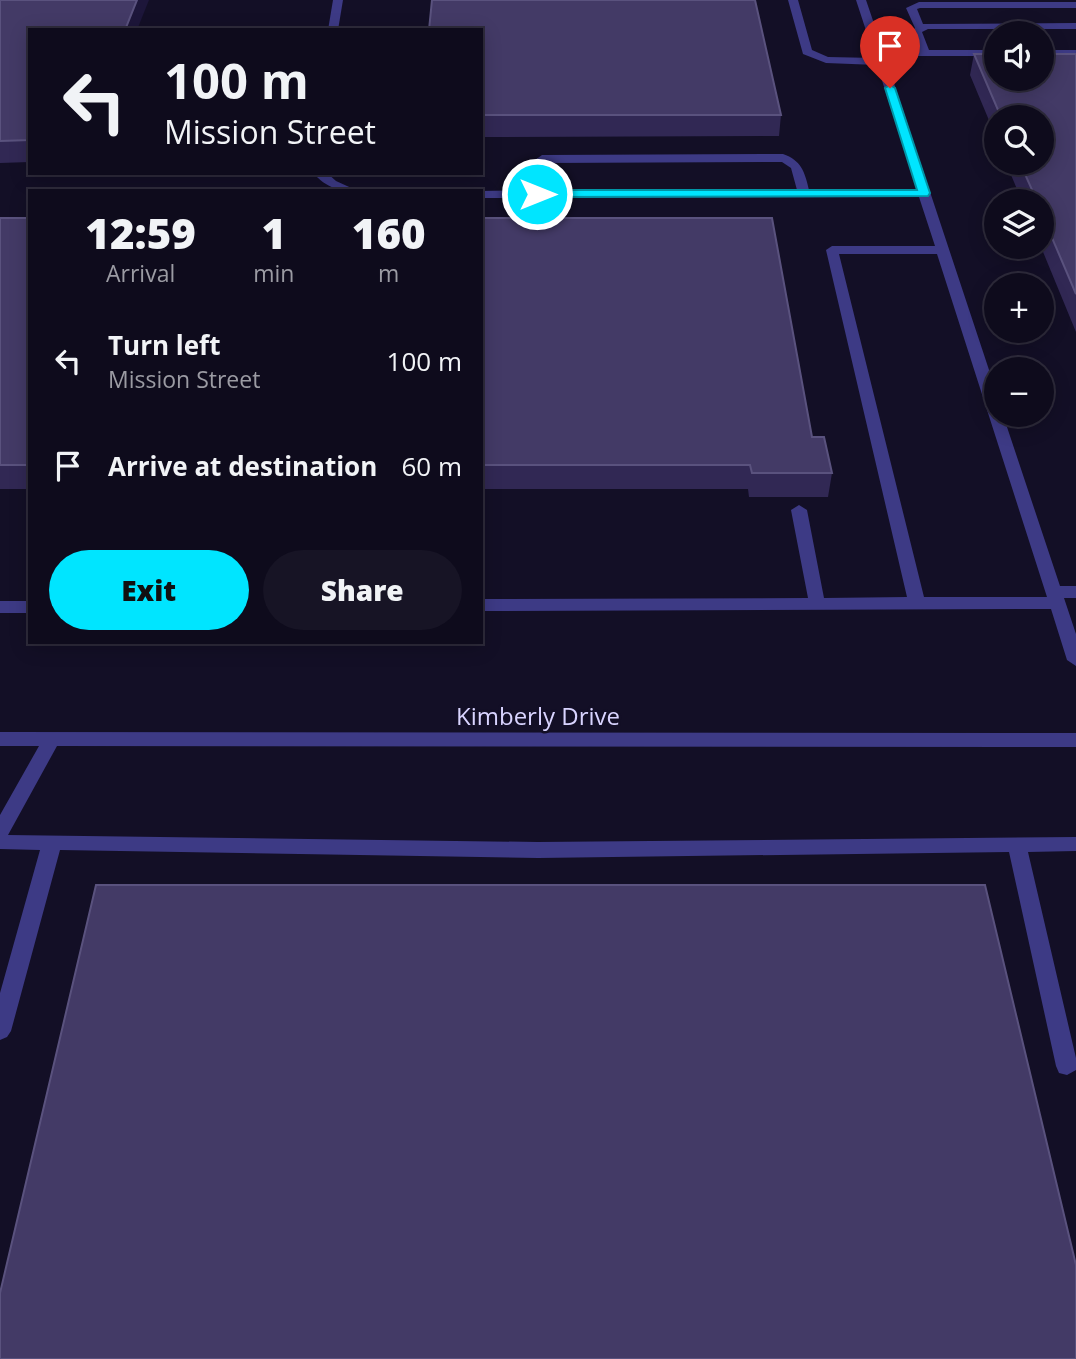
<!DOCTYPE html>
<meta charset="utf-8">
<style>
body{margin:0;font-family:"Open Sans",sans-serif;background:#171425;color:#f1f3f6;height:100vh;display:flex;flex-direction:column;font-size:26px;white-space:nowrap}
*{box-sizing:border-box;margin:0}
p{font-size:23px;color:#9b9ba3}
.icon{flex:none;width:38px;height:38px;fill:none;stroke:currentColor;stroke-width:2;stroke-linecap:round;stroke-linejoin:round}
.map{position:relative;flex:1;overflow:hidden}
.sheet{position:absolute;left:28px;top:189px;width:455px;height:455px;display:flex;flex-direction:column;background:#0e0b1c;border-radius:0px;box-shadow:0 4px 18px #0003,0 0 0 2px #2e2b3b}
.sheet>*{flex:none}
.banner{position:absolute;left:28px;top:28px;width:455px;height:147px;border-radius:0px;box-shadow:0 4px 18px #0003,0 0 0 2px #2e2b3b;background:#0e0b1c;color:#f1f3f6;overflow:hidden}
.controls{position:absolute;left:984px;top:21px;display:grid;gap:14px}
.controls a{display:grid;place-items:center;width:70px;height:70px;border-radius:50%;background:#0e0b1c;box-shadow:0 4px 18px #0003,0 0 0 2px #2e2b3b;font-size:35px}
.pin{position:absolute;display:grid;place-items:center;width:60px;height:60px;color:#fff;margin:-72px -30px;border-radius:50% 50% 50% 0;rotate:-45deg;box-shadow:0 0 7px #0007}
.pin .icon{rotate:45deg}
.me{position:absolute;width:77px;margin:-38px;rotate:90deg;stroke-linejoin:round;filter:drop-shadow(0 0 5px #0008)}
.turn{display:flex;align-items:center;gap:24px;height:147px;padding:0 21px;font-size:32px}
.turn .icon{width:91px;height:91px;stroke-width:2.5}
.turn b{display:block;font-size:49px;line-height:60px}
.eta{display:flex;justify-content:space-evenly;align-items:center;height:119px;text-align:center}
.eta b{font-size:42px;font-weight:800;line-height:49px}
.button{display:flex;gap:14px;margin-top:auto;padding:14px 21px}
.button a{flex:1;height:80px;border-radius:42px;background:#00e5ff;color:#111;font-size:28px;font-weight:800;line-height:80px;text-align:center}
.button a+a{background:#171425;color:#f1f3f6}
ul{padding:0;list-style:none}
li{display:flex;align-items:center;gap:21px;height:105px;padding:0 21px}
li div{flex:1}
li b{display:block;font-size:26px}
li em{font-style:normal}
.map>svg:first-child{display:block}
</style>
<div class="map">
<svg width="1076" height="1359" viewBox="0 0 1076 1359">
<rect width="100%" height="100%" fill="#130f26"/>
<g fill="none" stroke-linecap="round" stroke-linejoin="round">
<g fill="#3d3a85" fill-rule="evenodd">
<polygon points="333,0 343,0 338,30 328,30"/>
<path d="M788,0H798L812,50L828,57L875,58L856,0H866L883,50H918L912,32L915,28L906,8L919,2H1076V8H920L917,9L923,24L1076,23V29H928L922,32L929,50H996V56H885L996,391V415H1003L1060,586H1076V598H1064L1076,634V666L1067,660L1051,609L481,611V599L808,598L791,510L799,505L807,510L824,598L907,597L826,250L832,246H935L919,197L481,198L479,191L531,190V163L542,155L783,154C801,160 805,172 809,190L917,189L877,65L826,63L803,54ZM782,162L791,168L797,190H543L545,163ZM839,254H937L1047,597H924Z"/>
<rect x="1041" y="50" width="35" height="6"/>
<path d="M313,173H327L336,181L358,191C338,191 327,188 313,173Z"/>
<rect x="0" y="601" width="30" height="12"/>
<polygon points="0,732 1076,733 1076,747 57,746 8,835 538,842 1076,837 1076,851 1028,852 1076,1058 1076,1070 1067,1075 1059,1073 1056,1066 1009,852 538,858 60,850 11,1031 7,1037 0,1040 0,993 40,850 0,849 0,815 39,746 0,746"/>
</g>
</g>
<g fill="#312854">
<polygon points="0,0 30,30 30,162 0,163"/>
<polygon points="481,30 781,115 779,136 481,137"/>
<polygon points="974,54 1076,54 1076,332 1041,247 1041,201 1022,201 1006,163 1041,163 1041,117 996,117 996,137 970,75"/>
<rect x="0" y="218" width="30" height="271"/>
<polygon points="481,218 812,437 832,473 828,497 749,497 748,489 481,489"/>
</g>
<polygon fill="#1d163a" points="137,0 149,0 137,30 125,30"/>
<g fill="#433a66" stroke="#5a527e" stroke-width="2">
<polygon points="0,0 137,0 125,30 30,30 30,140 0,141"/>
<polygon points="432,0 755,0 781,115 481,115 481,30 429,30"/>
<polygon points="974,54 996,54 996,79 1041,79 1041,54 1076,54 1076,294 1041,212 1041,201 1037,201 1020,163 1041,163 1041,117 1001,117"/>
<rect x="0" y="218" width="30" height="247"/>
<polygon points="481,218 772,218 812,437 824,437 832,473 752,473 750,465 481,465"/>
<polygon points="96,885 985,885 1076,1265 1076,1359 0,1359 0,1293"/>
</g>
<polygon fill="#00e5ff" stroke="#0095a6" stroke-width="2" points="890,85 895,88 930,193 928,196 537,197 532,194 537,190 917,190 885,88"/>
<g text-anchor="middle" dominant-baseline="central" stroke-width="5" stroke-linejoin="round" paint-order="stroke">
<g font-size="24" fill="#d9d4ff" stroke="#130f26">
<text x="538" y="715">Kimberly Drive</text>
</g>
</g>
</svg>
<div class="controls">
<a><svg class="icon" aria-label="sound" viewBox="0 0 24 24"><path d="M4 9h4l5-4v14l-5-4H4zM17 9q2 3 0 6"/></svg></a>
<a><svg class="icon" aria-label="search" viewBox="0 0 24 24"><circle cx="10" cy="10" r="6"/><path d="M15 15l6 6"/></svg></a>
<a><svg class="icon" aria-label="layers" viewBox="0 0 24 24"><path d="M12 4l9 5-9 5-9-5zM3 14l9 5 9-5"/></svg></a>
<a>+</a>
<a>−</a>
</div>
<div class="pin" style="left:890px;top:88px;background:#d93025"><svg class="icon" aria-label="arrive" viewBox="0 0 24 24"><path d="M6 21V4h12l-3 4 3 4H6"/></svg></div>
<svg class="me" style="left:537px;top:194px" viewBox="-20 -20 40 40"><circle r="17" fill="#00e5ff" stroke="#fff" stroke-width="3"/><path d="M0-11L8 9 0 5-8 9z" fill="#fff"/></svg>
<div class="banner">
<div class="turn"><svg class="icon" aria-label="left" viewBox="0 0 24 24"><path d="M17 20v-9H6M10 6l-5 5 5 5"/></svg><div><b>100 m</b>Mission Street</div></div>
</div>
<section class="sheet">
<div class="eta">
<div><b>12:59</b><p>Arrival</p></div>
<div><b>1</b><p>min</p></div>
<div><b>160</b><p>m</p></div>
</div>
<ul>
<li><svg class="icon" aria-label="left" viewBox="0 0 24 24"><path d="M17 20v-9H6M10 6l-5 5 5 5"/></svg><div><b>Turn left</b><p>Mission Street</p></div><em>100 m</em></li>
<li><svg class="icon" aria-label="arrive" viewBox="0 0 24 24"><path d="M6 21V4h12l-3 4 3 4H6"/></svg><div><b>Arrive at destination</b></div><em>60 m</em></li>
</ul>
<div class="button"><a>Exit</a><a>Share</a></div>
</section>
</div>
